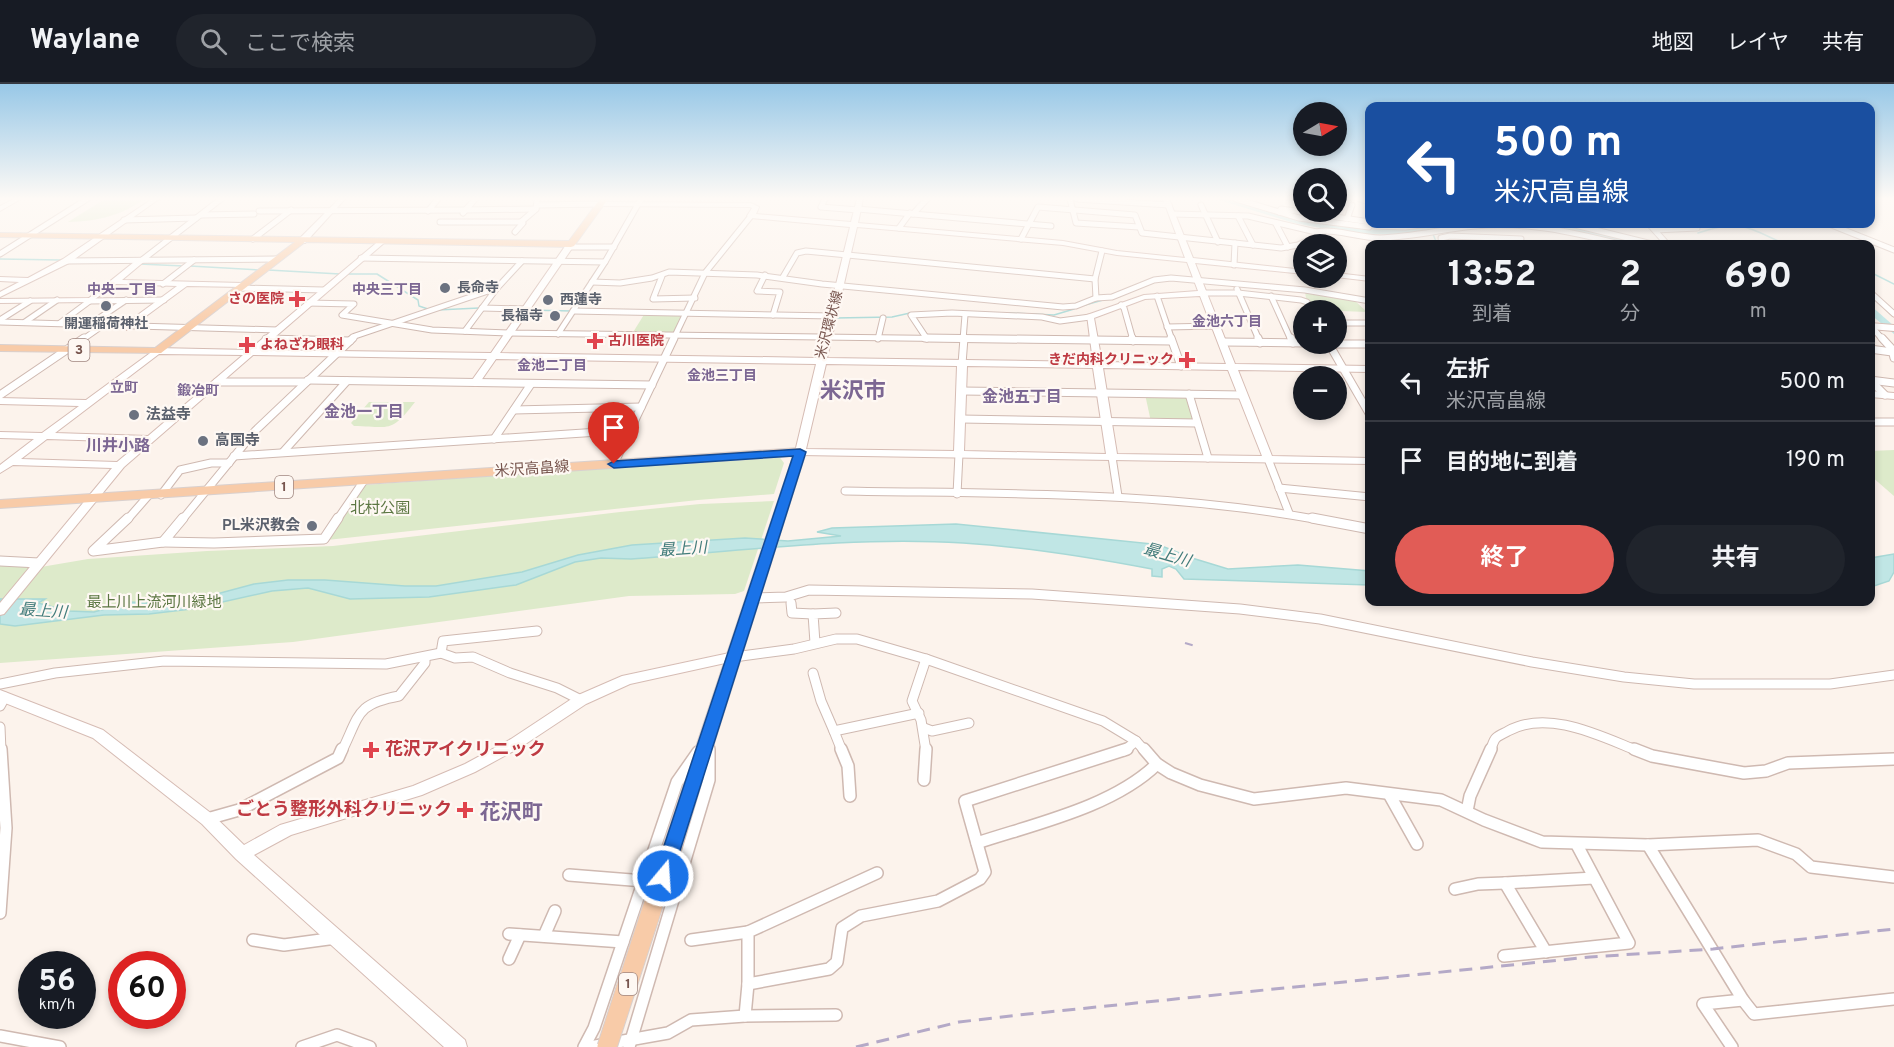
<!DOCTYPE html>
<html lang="ja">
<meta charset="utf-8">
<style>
body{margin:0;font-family:Overpass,"Noto Sans JP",sans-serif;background:#20242c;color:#f1f3f6;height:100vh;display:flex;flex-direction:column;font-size:22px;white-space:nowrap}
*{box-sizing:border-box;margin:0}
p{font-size:20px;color:#9ea1a6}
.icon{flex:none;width:33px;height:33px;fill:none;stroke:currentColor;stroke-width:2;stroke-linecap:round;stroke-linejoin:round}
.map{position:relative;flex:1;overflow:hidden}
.details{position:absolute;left:1365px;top:156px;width:510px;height:366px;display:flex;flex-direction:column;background:#171b24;border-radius:12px;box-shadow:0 3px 9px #0003}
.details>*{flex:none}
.hud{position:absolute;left:1365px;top:18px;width:510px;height:126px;border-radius:12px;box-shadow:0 3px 9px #0003;background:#1a4fa0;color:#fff;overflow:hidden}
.needle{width:39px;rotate:80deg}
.buttons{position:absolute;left:1293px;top:18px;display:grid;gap:12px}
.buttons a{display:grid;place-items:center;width:54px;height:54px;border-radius:50%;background:#171b24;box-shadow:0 3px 9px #0003;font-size:30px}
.speed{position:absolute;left:18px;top:867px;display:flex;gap:12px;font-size:30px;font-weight:700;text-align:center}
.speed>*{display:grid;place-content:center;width:78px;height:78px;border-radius:50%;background:#171b24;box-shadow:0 3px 9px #0003;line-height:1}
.speed small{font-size:15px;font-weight:400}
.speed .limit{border:9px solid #d22;background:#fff;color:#111}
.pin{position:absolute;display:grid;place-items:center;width:51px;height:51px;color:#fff;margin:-62px -26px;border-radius:50% 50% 50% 0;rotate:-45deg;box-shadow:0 0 6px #0007}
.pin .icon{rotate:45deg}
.me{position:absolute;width:66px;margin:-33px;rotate:18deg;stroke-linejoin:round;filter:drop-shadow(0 0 4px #0008)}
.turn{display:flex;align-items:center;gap:21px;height:126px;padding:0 30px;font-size:27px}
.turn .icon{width:78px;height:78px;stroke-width:2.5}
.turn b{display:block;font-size:42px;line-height:51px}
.eta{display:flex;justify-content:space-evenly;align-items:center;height:102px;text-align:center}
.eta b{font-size:36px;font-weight:700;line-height:42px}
.button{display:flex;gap:12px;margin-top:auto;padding:12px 30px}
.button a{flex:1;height:69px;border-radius:36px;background:#e15c56;color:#fff;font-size:24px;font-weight:700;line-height:69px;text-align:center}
.button a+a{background:#20242c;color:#f1f3f6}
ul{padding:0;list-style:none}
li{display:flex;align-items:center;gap:18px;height:78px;padding:0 30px;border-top:2px solid #363941}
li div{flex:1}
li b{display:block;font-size:22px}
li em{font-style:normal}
header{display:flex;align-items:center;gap:36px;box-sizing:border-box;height:84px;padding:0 30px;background:#171b24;border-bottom:2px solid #363941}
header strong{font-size:28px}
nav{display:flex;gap:33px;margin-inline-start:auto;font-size:21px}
.search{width:420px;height:54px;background:#20242c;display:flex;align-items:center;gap:15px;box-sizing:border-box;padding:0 21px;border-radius:33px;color:#9ea1a6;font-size:22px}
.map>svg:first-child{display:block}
</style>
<header>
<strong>Waylane</strong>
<div class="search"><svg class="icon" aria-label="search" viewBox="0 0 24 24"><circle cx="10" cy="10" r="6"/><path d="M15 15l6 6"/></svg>ここで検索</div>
<nav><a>地図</a><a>レイヤ</a><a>共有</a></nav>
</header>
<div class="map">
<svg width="1894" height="963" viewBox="0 0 1894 963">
<rect width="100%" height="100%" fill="#fcf3ec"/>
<g fill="#ddeaca">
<path d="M105,115H145C120,132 98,137 68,138Z"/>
<polygon points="1305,207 1353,215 1367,228 1314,226 1306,215"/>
<polygon points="645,229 684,230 672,251 632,250"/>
<polygon points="1145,310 1187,311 1194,338 1151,338"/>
<path d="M369,318H415C391,349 391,343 354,342L351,339Z"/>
<polygon points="1894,366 1894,412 1871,392 1870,367"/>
<polygon points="778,371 784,379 774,410 698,416 327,456 365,401"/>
<polygon points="774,417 744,507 735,510 629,512 293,558 0,579 0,481 41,483 88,475 207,467 333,462 620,428 700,420"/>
</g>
<g fill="#c0e6e5" stroke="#a7d8d6" stroke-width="1.5">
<path d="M956,440L1152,460V458L1192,474L1228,485L1298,481L1370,487L1369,501L1184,495L1176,485L1169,482L1162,485V493L1152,492V485C1089,473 1027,463 963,459C853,452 741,467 631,475L601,474L575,478L516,501L429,513L350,515L308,504L272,507L191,525L149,530L104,531L15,542L0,540V515H45L38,519L68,527L94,528L131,518L157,520L198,515L254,500L288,496H325L405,502H436L522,488L578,471L632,461L745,454L788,457L841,452L817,448L832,444Z"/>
<polygon points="1894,470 1894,488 1889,497 1871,503 1871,474"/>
</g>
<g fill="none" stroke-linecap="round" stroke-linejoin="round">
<g stroke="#a7d8d6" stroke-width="1.5">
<path d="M1698,149C1741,135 1746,143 1785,160"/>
<polyline points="1433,150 1437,160"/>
<polyline points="0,175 61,176"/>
<polyline points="139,180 184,182"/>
<polyline points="190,182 259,186"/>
<polyline points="268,186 340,190"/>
<polyline points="1870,188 1894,200"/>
<polyline points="346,190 377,190 418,216 419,222 428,225"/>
<polyline points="1085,221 1103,216"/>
<polyline points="437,226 479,224"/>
<polyline points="527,226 572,227"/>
<polyline points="1009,229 1054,231 1074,225"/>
<polyline points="835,234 892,233 910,229"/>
</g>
<g fill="#c0e6e5" fill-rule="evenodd">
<path d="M1216,115H1227C1283,132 1339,147 1398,146C1422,146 1447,137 1471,140L1427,149L1399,151L1347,149L1294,139Z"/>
<path d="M1548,140C1567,138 1619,150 1634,160H1623Z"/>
<polygon points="1870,221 1894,242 1894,250 1870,230"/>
</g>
<defs>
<g id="street-far3">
<polyline points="825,115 821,123 858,126"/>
<polyline points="1070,115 1076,139 1139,143"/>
<polyline points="1077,115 1169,121"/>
<polyline points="1236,115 1299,134 1369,143"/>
<polyline points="1360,115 1370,118"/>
<polyline points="537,121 600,120"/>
<polyline points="1201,121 1218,158"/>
<polyline points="858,125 913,130 927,115"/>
<polyline points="465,126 536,125"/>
<polyline points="259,127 465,126"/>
<polyline points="428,127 438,115"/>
<polyline points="1279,128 1281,125 1370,138"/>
<polyline points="463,129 475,115"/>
<polyline points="913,130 1051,142"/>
<polyline points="201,131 254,130"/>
<polyline points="1238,132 1253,161"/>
<polyline points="1347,135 1352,121"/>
<polyline points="124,136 196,134"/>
<polyline points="440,138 521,138"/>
<polyline points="1276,140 1288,163"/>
<polyline points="1571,140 1652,160"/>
<polyline points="1649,140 1667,160"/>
<polyline points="1829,140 1894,166"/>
<polyline points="1374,142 1405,143 1429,140"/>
<polyline points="899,144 910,129"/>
<polyline points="1655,146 1697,144 1690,140"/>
<polyline points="515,148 523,139 521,138 536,125 537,115"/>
<path d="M1316,148C1336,144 1359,154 1380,154C1412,153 1443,145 1475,142C1526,137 1572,148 1620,160"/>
<polyline points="253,155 291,126"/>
<polyline points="1021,155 1038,123 1135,131 1142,149 1281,164 1298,161 1320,151 1316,148 1248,132 1173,130"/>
<polyline points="1442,160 1441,154 1450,152 1521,155"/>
<polyline points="569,163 614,163"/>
<polyline points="1370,163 1370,166"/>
<polyline points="0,170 87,115"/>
<polyline points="361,174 605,178"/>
<polyline points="142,176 221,115"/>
<polyline points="66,177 277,175"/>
<polyline points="1234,181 1235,159"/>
<polyline points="765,191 757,207 780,208 773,231"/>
<polyline points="662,192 653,215 695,214"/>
<polyline points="783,193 797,169 806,167 1095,195"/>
<polyline points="592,198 620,199 652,194 669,188 757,191 822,200 1063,223 1076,222 1096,214 1112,213 1154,196 1171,194 1305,206 1370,217"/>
<polyline points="163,200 194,176"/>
<polyline points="239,204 323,206"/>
<polyline points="1237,205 1259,256"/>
<polyline points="1870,208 1894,230"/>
<polyline points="1203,209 1238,209 1301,216 1307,218 1311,226"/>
<polyline points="1157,212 1172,256"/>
<polyline points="1271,212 1291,256"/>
<polyline points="1096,214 1095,195 1102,167"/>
<polyline points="89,217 164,216"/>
<polyline points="307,219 354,220 342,231 432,246 508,249 1049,256"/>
<polyline points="1121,221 1124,224 1133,256"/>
<polyline points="482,224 525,225"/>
<polyline points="573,227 833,232"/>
<polyline points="0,236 30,217"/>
<polyline points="0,238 277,246"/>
<polyline points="25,238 57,216"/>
<polyline points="60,239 91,216"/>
<polyline points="92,239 126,216"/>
<polyline points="1336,239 1370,239"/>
<polyline points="1871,242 1883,256"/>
<polyline points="1167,243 1217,242"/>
<polyline points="465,247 497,204 522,177"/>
<polyline points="558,250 605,178 641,115"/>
<polyline points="266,255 288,256"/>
<polyline points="878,255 883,234"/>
<polyline points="927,255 911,231 952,229 1042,233 1060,237 1090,233"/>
<polyline points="82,256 102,242"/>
<polyline points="351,256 355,252 497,204"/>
<polyline points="673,256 705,189 751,132"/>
<polyline points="963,256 965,231"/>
</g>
<g id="street-far2">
<polyline points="925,254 1171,257"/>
<polyline points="1132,254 1133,257"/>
<polyline points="1171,254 1181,282"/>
<polyline points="1258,254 1260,259"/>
<polyline points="1291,254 1293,259"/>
<polyline points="1882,254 1892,265 1894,274"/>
<polyline points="266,255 350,257"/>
<polyline points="1223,258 1304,259"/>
<polyline points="1325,260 1370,260"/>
<polyline points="1329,260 1370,331"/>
<polyline points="1870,265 1892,268"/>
<polyline points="962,280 964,254"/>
<polyline points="308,296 652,301"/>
<polyline points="1870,296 1894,299"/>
<polyline points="1870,296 1885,311"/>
<polyline points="217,298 306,298"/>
<polyline points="962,307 1243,311"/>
<polyline points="1189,310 1208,374"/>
<polyline points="0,311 84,254"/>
<polyline points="514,326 641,323"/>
<polyline points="961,335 1197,339"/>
<polyline points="1870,338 1894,338"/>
<polyline points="494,355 531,300"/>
<polyline points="283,368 347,297"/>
<polyline points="234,372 629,346"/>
<polyline points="1112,373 1118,412"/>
<polyline points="1268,375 1289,429"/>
<polyline points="614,380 674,254"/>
<polyline points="1279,404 1370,413"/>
<path d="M845,407C1004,410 1163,407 1320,436"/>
<polyline points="957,410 959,370"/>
<polyline points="161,411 180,386 211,379 229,379"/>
<polyline points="127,436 148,412"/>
<polyline points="182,436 255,347 353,254"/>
<polyline points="337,436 363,398"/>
</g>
<g id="street-far1">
<polyline points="128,434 93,467 163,458"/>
<polyline points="183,434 163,458 214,459 324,455 338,434"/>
<polyline points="1312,434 1370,445"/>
<polyline points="0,477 39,479"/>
<polyline points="752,514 786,513 809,506 1032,510 1240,525 1320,535 1532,578 1624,593 1694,600 1830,600 1894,591"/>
<polyline points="791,519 792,529 813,530"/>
<polyline points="815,559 813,530 836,529"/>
<polyline points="441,569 443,557 537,547"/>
<polyline points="734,573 794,565 836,555 857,555 926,575 1103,637 1136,657 1145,667"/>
<polyline points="926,575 912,617 921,636 926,667"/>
<polyline points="813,589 821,617 834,647 919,629"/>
<polyline points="0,600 55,589 164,577 386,580 441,569 455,574 473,573 510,589 557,604 581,616"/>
<polyline points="0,622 5,613"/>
<polyline points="0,643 1,667"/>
<polyline points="924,644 932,647 969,639"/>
<polyline points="834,647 842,667"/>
<polyline points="709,663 709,667"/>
<path d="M342,667C360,630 356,620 399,612L425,579V574"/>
<polyline points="1124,667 1136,657"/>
<path d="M1490,667C1492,663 1493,657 1496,654C1499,651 1505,649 1508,647C1548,625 1600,652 1638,667"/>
</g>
<g id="street">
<polyline points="841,665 848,682 850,712"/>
<polyline points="1144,665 1157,680 1171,689 1200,701 1254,715 1346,704 1441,716 1484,736 1542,758 1648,761 1758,756 1796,770 1811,783 1894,793"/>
<polyline points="1634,665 1652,672 1744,689 1766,687 1788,679 1894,675"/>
<polyline points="924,696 926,665"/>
<polyline points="1389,710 1417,760"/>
<polyline points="1467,727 1470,712 1491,665"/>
<polyline points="207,735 239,726 338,674 342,665"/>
<path d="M977,759C1034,740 1113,723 1157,680"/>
<polyline points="1648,761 1743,916 1754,930 1894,915"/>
<polyline points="569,791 644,797"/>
<polyline points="1455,805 1478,800 1505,799"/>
<polyline points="0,829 6,744 1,665"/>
<polyline points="509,850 623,858"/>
<polyline points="544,852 555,827"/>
<polyline points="253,856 284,861 336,854"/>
<polyline points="691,856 748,848"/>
<polyline points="1546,868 1505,799 1594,794"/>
<polyline points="1504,872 1629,859 1577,761"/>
<polyline points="509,875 520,851"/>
<polyline points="748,900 829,885 837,878 842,844 861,832 938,817 980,795 985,788 965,717 1127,665"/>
<polyline points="745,932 748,900 748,848 877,789"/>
<polyline points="0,952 60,963"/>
<polyline points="302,963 337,951 370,963"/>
<polyline points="584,963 594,944 677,698 698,668"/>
<polyline points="590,963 668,949 691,936 745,932 836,931"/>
<polyline points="629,963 709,696 709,665"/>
<polyline points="1732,963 1703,920 1743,916"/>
</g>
<g id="secondary">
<polygon points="14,115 21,115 0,127 0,122"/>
<polygon points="152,115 159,115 69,179 0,213 0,208 19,198 0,197 0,193 28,194 63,175"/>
<polygon points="339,115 345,115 305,159 299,159 299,155"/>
<path d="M857,115H863L858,139L1063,157L1117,167L1185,174L1163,115H1169L1193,174L1304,186V190L1195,179L1235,280L1370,282V288L1238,286L1272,372L1370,374V380L800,371L795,368L816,280L496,275L478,301L475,302L470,299L487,275L253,271L124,383L4,530L0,531V519L112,384L13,381L0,389V381L34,355L0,354V348L42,349L79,322L0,320V314L86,316L157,264L249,266L381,155L385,157L384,159L260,266L491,269L568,158H571L575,160L500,269L818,274L850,143L751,134L747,132L752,124L750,123L600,122L597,120L600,118L751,119L759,123L756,130L851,138ZM857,143L1063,161L1117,171L1187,178L1198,207L1144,211L1087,231L1093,278L827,274ZM1200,212L1226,280L1102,278L1094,234L1145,215ZM159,270L243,271L148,352L55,349ZM826,280L957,282L954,367L806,365ZM967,282L1093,284L1106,370L964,367ZM1103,284L1228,286L1262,372L1117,370ZM47,355L141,358L117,378L21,375Z"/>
<polygon points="139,174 146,176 122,196 243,199 247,201 243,203 187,202 127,246 123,243 124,241 177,202 116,200 91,218 0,219 0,215 89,214"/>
<polygon points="1336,189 1370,193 1370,197 1336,193"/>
<polygon points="1870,239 1894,241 1894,247 1870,245"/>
<polygon points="1870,307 1894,309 1894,315 1870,313"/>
<polygon points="734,568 739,570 741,573 739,576 630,600 586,620 521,663 475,688 422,711 291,751 254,771 465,956 467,963 444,963 236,775 202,740 93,654 0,617 0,606 103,646 212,730 244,761 280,741 413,702 465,680 511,655 576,612 622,592"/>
</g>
<g id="primary">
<polygon points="600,115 608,115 574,162 571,163 305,158 161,269 0,267 0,261 155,264 295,158 0,153 0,149 569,157"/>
<polygon points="800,364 806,368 658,837 655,843 648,846 641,843 638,837 793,372 0,424 0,416"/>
</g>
</defs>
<use href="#street-far3" stroke="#cfb9b1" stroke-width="7"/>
<use href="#street-far2" stroke="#cfb9b1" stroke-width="9"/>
<use href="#street-far1" stroke="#cfb9b1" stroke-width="11"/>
<use href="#street" stroke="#cfb9b1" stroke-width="14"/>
<use href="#secondary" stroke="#d6bcb4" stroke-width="2"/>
<use href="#primary" stroke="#d9d0ce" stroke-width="2"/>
<use href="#street-far3" stroke="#fff" stroke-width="5"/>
<use href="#street-far2" stroke="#fff" stroke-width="7"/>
<use href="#street-far1" stroke="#fff" stroke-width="9"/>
<use href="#street" stroke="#fff" stroke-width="11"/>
<use href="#secondary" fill="#fff" fill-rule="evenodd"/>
<use href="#primary" fill="#f8cba8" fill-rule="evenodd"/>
<polyline stroke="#b4a9c7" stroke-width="2" stroke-dasharray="8 5" stroke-linecap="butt" points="1185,559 1195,562"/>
<polyline stroke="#b4a9c7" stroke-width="3" stroke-dasharray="13 8" stroke-linecap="butt" points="856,963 959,938 1028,930 1590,873 1713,865 1894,845"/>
<defs>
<polyline id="primary-bridge" points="607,963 648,837"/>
</defs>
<use href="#primary-bridge" stroke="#d9d0ce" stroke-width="21" stroke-linecap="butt"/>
<use href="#primary-bridge" stroke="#f8cba8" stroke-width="19"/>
</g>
<linearGradient id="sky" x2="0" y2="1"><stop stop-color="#98c8e7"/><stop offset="0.46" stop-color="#fefaf6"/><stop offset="1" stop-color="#fefaf6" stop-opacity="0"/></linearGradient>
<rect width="1894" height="249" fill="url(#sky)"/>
<polygon fill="#1a73e8" stroke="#114b97" stroke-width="1.5" points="800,365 806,368 672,792 670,798 663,801 656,798 654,792 793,372 614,384 608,380 614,377"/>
<g fill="#6b7280" stroke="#fef8f3" stroke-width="2">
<circle cx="445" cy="204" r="6"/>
<circle cx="548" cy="216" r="6"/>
<circle cx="106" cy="222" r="6"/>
<circle cx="555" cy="232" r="6"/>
<circle cx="134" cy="331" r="6"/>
<circle cx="203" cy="357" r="6"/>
<circle cx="312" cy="442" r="6"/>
</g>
<g fill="#e0444e" stroke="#fef8f3" stroke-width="2">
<path d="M294 206h6v6h6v6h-6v6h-6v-6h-6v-6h6z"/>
<path d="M592 248h6v6h6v6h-6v6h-6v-6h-6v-6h6z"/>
<path d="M244 252h6v6h6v6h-6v6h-6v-6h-6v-6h6z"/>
<path d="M1184 267h6v6h6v6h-6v6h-6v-6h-6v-6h6z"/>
<path d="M368 657h6v6h6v6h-6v6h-6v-6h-6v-6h6z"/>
<path d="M462 717h6v6h6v6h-6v6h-6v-6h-6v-6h6z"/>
</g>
<g text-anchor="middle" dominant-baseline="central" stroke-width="4.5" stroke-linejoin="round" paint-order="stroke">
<g font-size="14" font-weight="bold" fill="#5b616d" stroke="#fef8f3" text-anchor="start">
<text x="457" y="204">長命寺</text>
<text x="560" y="216">西蓮寺</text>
<text x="543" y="232" text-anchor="end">長福寺</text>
<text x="106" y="240" text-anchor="middle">開運稲荷神社</text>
</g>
<g font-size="14" font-weight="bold" fill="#7c6793" stroke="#fef8f3">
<text x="122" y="206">中央一丁目</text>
<text x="387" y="206">中央三丁目</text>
<text x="1227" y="238">金池六丁目</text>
<text x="552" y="282">金池二丁目</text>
<text x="722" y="292">金池三丁目</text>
<text x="124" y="304">立町</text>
<text x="198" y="307">鍛冶町</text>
</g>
<g font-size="14" font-weight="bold" fill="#be3a42" stroke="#fef8f3" text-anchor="end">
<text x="284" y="215">さの医院</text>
<text x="608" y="257" text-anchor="start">古川医院</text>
<text x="260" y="261" text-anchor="start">よねざわ眼科</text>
<text x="1174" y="276">きだ内科クリニック</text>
</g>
<g font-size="14" fill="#78564f" stroke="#fef8f3">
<text transform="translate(830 241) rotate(-75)">米沢環状線</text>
</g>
<g fill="#fef8f3" stroke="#a08780" stroke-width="1.5">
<rect x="68.5" y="255" width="21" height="22" rx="4.5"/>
<rect x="275" y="392" width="18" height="22" rx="4.5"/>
<rect x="619" y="889" width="18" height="22" rx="4.5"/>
</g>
<g font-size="14" font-weight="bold" fill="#78564f">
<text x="79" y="266">3</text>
<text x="284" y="403">1</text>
<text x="628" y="900">1</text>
</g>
<g font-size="15" font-weight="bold" fill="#5b616d" stroke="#fef8f3" text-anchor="start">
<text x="146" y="331">法益寺</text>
<text x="215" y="357">高国寺</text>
<text x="300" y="442" text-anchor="end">PL米沢教会</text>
</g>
<g font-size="15" fill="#78564f" stroke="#fef8f3">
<text transform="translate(532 386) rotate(-4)">米沢高畠線</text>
</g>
<g font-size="15" fill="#5c7743" stroke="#fef8f3">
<text x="380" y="425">北村公園</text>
<text x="154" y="519">最上川上流河川緑地</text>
</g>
<g font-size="16" font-weight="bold" fill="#7c6793" stroke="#fef8f3">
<text x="1022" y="314">金池五丁目</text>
<text x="364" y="329">金池一丁目</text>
<text x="118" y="363">川井小路</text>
</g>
<g font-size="16" font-style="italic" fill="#427c7b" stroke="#fef8f3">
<text transform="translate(683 466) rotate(-4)">最上川</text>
<text transform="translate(1167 472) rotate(16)">最上川</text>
<text transform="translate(43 528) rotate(4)">最上川</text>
</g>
<g font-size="18" font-weight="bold" fill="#be3a42" stroke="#fef8f3" text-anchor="start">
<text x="385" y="666">花沢アイクリニック</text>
<text x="452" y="726" text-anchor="end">ごとう整形外科クリニック</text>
</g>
<g font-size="21" font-weight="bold" fill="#7c6793" stroke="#fef8f3">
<text x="511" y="729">花沢町</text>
</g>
<g font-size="22" font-weight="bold" fill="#7c6793" stroke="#fef8f3">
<text x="853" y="308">米沢市</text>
</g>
</g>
</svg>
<div class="buttons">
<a><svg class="needle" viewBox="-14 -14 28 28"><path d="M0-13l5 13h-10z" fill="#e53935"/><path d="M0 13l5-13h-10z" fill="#9ea1a6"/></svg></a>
<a><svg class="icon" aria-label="search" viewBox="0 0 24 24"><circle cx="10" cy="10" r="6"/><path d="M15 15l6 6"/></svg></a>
<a><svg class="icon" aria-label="layers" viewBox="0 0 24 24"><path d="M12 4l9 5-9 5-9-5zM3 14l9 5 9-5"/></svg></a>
<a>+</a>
<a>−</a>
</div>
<div class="speed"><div>56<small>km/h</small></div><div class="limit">60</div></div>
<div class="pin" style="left:614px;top:380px;background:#d93025"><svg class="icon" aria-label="arrive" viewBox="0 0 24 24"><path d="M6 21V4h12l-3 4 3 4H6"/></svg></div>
<svg class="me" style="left:663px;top:792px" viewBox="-20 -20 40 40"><circle r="17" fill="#1a73e8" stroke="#fff" stroke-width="3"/><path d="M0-11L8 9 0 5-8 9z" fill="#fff"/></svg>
<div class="hud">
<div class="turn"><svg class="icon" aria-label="left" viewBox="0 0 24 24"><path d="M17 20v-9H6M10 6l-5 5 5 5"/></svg><div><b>500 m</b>米沢高畠線</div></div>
</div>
<section class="details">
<div class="eta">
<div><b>13:52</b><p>到着</p></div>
<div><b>2</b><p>分</p></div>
<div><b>690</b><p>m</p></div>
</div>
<ul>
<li><svg class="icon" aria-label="left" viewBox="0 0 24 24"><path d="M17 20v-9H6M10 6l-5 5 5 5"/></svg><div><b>左折</b><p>米沢高畠線</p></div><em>500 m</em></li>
<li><svg class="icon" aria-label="arrive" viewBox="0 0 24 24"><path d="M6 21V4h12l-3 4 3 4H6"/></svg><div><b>目的地に到着</b></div><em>190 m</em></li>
</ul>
<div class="button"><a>終了</a><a>共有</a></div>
</section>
</div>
